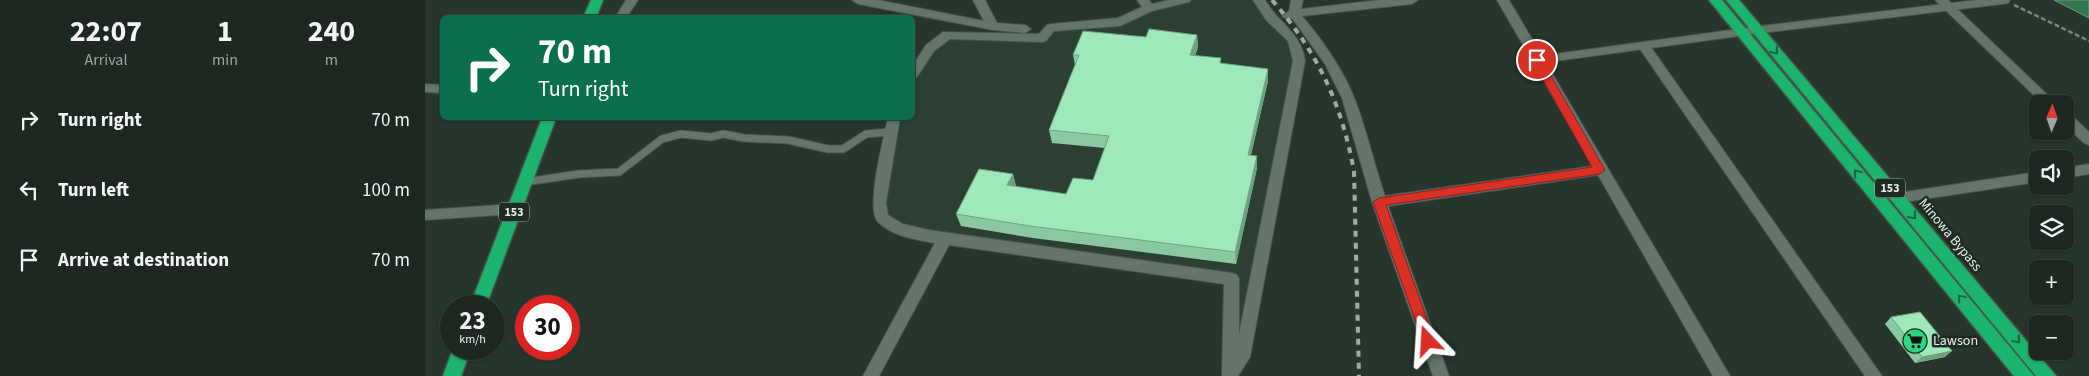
<!DOCTYPE html>
<meta charset="utf-8">
<style>
body{margin:0;font-family:"Source Sans 3",sans-serif;background:#2a342e;color:#f1f3f6;height:100vh;display:flex;flex-direction:column;font-size:19px;white-space:nowrap}
*{box-sizing:border-box;margin:0}
p{font-size:16px;color:#a0a6a5}
.icon{flex:none;width:28px;height:28px;fill:none;stroke:currentColor;stroke-width:2;stroke-linecap:round;stroke-linejoin:round}
.map{position:relative;flex:1;overflow:hidden}
.sheet{display:flex;flex-direction:column;background:#1d2821;width:425px}
.sheet>*{flex:none}
.top-card{position:absolute;left:15px;top:15px;width:475px;height:105px;border-radius:8px;box-shadow:0 1px 4px #0004,0 0 0 1px #3b443f;background:#0b6e4f;color:#fff;overflow:hidden}
.needle{width:32px;rotate:2deg}
.fabs{position:absolute;left:1604px;top:95px;display:grid;gap:10px}
.fabs a{display:grid;place-items:center;width:45px;height:45px;border-radius:8px;background:#1d2821;box-shadow:0 1px 4px #0004,0 0 0 1px #3b443f;font-size:25px}
.speed{position:absolute;left:15px;top:295px;display:flex;gap:10px;font-size:25px;font-weight:700;text-align:center}
.speed>*{display:grid;place-content:center;width:65px;height:65px;border-radius:50%;background:#1d2821;box-shadow:0 1px 4px #0004,0 0 0 1px #3b443f;line-height:1}
.speed small{font-size:12px;font-weight:400}
.speed .limit{border:8px solid #d22;background:#fff;color:#111}
.pin{position:absolute;display:grid;place-items:center;width:42px;height:42px;color:#fff;margin:-21px;border:2px solid #fff;border-radius:50%;box-shadow:0 1px 5px #0007}
.me{position:absolute;width:55px;margin:-28px;rotate:340deg;stroke-linejoin:round;filter:drop-shadow(0 0 4px #0008)}
.turn{display:flex;align-items:center;gap:18px;height:105px;padding:0 15px;font-size:22px}
.turn .icon{width:65px;height:65px;stroke-width:2.5}
.turn b{display:block;font-size:35px;line-height:42px}
.eta{display:flex;justify-content:space-evenly;align-items:center;height:85px;text-align:center}
.eta b{font-size:30px;font-weight:700;line-height:35px}
ul{padding:0;list-style:none}
li{display:flex;align-items:center;gap:15px;height:70px;padding:0 15px}
li div{flex:1}
li b{display:block;font-size:19px}
li em{font-style:normal}
main{display:flex;flex:1;min-height:0}
.map>svg:first-child{display:block}
</style>
<main>
<section class="sheet">
<div class="eta">
<div><b>22:07</b><p>Arrival</p></div>
<div><b>1</b><p>min</p></div>
<div><b>240</b><p>m</p></div>
</div>
<ul>
<li><svg class="icon" aria-label="right" viewBox="0 0 24 24"><path d="M7 20v-9h11M14 6l5 5-5 5"/></svg><div><b>Turn right</b></div><em>70 m</em></li>
<li><svg class="icon" aria-label="left" viewBox="0 0 24 24"><path d="M17 20v-9H6M10 6l-5 5 5 5"/></svg><div><b>Turn left</b></div><em>100 m</em></li>
<li><svg class="icon" aria-label="arrive" viewBox="0 0 24 24"><path d="M6 21V4h12l-3 4 3 4H6"/></svg><div><b>Arrive at destination</b></div><em>70 m</em></li>
</ul>
</section>
<div class="map">
<svg width="1664" height="376" viewBox="0 0 1664 376">
<rect width="100%" height="100%" fill="#27352c"/>
<polygon fill="#2b4033" points="760,0 834,0 874,47 817,357 807,279 504,236 457,218 461,156 469,118 488,118 488,74 505,48 522,35 617,38 626,28 681,24 724,8"/>
<polygon fill="#317850" stroke="#689c7e" points="1629,0 1664,0 1664,18"/>
<g fill="none" stroke-linecap="round" stroke-linejoin="round">
<defs>
<g id="lane">
<polyline points="1112,60 1332,30 1581,0"/>
<polyline points="100,182 154,174 194,172 237,139 256,134 286,137 298,134 319,138 363,140 403,149 418,149 441,134 466,132"/>
</g>
<g id="street">
<polygon points="201,0 213,0 201,18 190,18"/>
<polygon points="427,0 453,0 559,21 548,0 560,0 572,23 600,25 606,29 600,33 568,30 433,4"/>
<polygon points="712,0 724,0 727,4 744,0 766,0 764,2 727,11 695,26 629,31 621,41 617,42 525,39 509,51 492,77 488,78 488,65 501,45 518,32 614,34 622,25 626,24 693,18 717,7"/>
<path d="M828,0H840C853,23 877,33 880,61L825,357L813,376H797L799,284L524,245L454,376H438L510,243C491,240 467,236 453,222C440,210 459,136 463,118H475L461,203L463,215L478,224L504,230L807,273L812,275L814,279V334L868,61L863,41L841,20Z"/>
<path d="M866,0H878L876,9L955,0H993L987,4L877,16C898,41 918,69 930,100C942,131 949,164 960,196L1168,166L1072,0H1084L1305,376H1288L1173,175L963,206L1024,376H1008L947,202L917,98L900,64L867,18L863,20L857,16L864,11Z"/>
<polygon points="1510,0 1523,0 1632,104 1618,104"/>
<polygon points="1219,42 1223,43 1457,376 1440,376 1215,49 1213,46 1215,43"/>
<polygon points="0,84 18,85 18,93 0,92"/>
<polygon points="1640,112 1645,114 1664,132 1664,145 1659,143 1640,125"/>
<polygon points="1664,164 1664,174 1640,178 1640,168"/>
<polygon points="1612,172 1612,182 1473,203 1468,202 1466,198 1468,194 1473,193"/>
<polygon points="90,204 95,205 97,209 95,213 90,214 0,220 0,210"/>
</g>
<g id="highway">
<polygon points="166,0 178,0 171,18 158,18"/>
<polygon points="1284,0 1297,0 1609,376 1589,376"/>
<polygon points="1301,0 1314,0 1631,376 1611,376"/>
<polygon points="117,118 131,118 61,306 45,306"/>
<polygon points="28,349 46,349 36,376 18,376"/>
</g>
</defs>
<use href="#lane" stroke="#47534c" stroke-width="9"/>
<use href="#street" stroke="#47534c" stroke-width="2"/>
<use href="#highway" stroke="#47534c" stroke-width="3"/>
<polyline stroke="#79857d" stroke-width="2.5" stroke-dasharray="5 2.5" stroke-linecap="butt" points="1589,5 1664,41"/>
<use href="#lane" stroke="#65756a" stroke-width="7"/>
<use href="#street" fill="#65756a" fill-rule="evenodd"/>
<use href="#highway" fill="#1ab46d" fill-rule="evenodd"/>
<path stroke="#a0aba3" stroke-width="4" stroke-dasharray="6 6" stroke-linecap="butt" d="M847,0C893,53 916,102 929,171L934,376"/>
</g>
<g fill="#89c8a0">
<polygon points="772,35 773,47 770,56 797,64 843,69 843,81 826,155 832,168 811,264 608,238 536,226 531,214 588,174 591,187 641,194 668,180 680,148 627,143 624,130 650,65 648,55 721,37"/>
<polygon points="1466,317 1520,357 1490,363 1460,324"/>
</g>
<g fill="#6fa282">
<polygon points="772,35 773,47 766,67 765,55"/>
<polygon points="843,69 843,81 823,167 823,155"/>
<polygon points="832,156 832,168 811,264 810,252"/>
<polygon points="588,174 591,186 586,198 582,185"/>
<polygon points="1527,351 1520,357 1490,363 1497,357"/>
</g>
<g fill="#9fe8ba" stroke="#6fa282">
<polygon points="724,29 772,35 765,55 796,58 795,63 843,69 823,155 832,156 810,252 605,226 531,214 554,169 588,174 582,185 641,194 648,178 668,180 684,136 624,130 654,55 648,55 658,31 721,37"/>
<polygon points="1495,312 1527,351 1497,357 1466,317"/>
</g>
<defs><path id="oneway-chevron" d="M-2-3.5L2.5 0L-2 3.5" fill="none" stroke-width="1.6" stroke-linecap="round" stroke-linejoin="round" transform="scale(1.25)"/></defs>
<g stroke="#1c6240">
<use href="#oneway-chevron" transform="translate(1350 51) rotate(50)"/>
<use href="#oneway-chevron" transform="translate(1432 173) rotate(-129)"/>
<use href="#oneway-chevron" transform="translate(1488 216) rotate(50)"/>
<use href="#oneway-chevron" transform="translate(1536 298) rotate(-130)"/>
<use href="#oneway-chevron" transform="translate(1592 340) rotate(50)"/>
</g>
<polygon fill="#d93025" stroke="#8d1f18" points="1112,56 1117,60 1180,170 1175,174 961,205 1010,341 1008,345 999,345 948,202 954,198 1167,167 1107,60"/>
<defs>
<symbol id="supermarket-disc" viewBox="-11 -11 22 22"><circle r="9.5" fill="#29d885" stroke="#1d2b22"/><path d="M-6-5.5h2.5l.6 2H6L4.5 2H-2.5L-4.4-4H-6ZM-1.5 3.2a1.3 1.3 0 1 0 .1 0ZM3 3.2a1.3 1.3 0 1 0 .1 0Z" fill="#111"/></symbol>
</defs>
<g fill-rule="evenodd">
<use href="#supermarket-disc" x="1476" y="327" width="28" height="28"/>
</g>
<g text-anchor="middle" dominant-baseline="central" stroke-width="5" stroke-linejoin="round" paint-order="stroke">
<g fill="#1d2b22" stroke="#abb6ae" stroke-width="1">
<rect x="1450" y="178.5" width="30" height="19" rx="4"/>
<rect x="74" y="202.5" width="30" height="19" rx="4"/>
</g>
<g font-size="12" font-weight="bold" fill="#e8f1ea">
<text x="1465" y="188">153</text>
<text x="89" y="212">153</text>
</g>
<g font-size="14" fill="#e8f1ea" stroke="#1d2b22">
<text transform="translate(1525 235) rotate(50)">Minowa Bypass</text>
</g>
<g font-size="14" fill="#e8f1ea" stroke="#1d2b22" text-anchor="start">
<text x="1508" y="341">Lawson</text>
</g>
</g>
</svg>
<div class="fabs">
<a><svg class="needle" viewBox="-14 -14 28 28"><path d="M0-13l5 13h-10z" fill="#e53935"/><path d="M0 13l5-13h-10z" fill="#a0a6a5"/></svg></a>
<a><svg class="icon" aria-label="sound" viewBox="0 0 24 24"><path d="M4 9h4l5-4v14l-5-4H4zM17 9q2 3 0 6"/></svg></a>
<a><svg class="icon" aria-label="layers" viewBox="0 0 24 24"><path d="M12 4l9 5-9 5-9-5zM3 14l9 5 9-5"/></svg></a>
<a>+</a>
<a>−</a>
</div>
<div class="speed"><div>23<small>km/h</small></div><div class="limit">30</div></div>
<div class="pin" style="left:1112px;top:60px;background:#d93025"><svg class="icon" aria-label="arrive" viewBox="0 0 24 24"><path d="M6 21V4h12l-3 4 3 4H6"/></svg></div>
<svg class="me" style="left:1003px;top:341px" viewBox="-20 -20 40 40"><path d="M0-17L14 15 0 8-14 15z" fill="#d93025" stroke="#fff" stroke-width="4"/></svg>
<div class="top-card">
<div class="turn"><svg class="icon" aria-label="right" viewBox="0 0 24 24"><path d="M7 20v-9h11M14 6l5 5-5 5"/></svg><div><b>70 m</b>Turn right</div></div>
</div>
</div>
</main>
